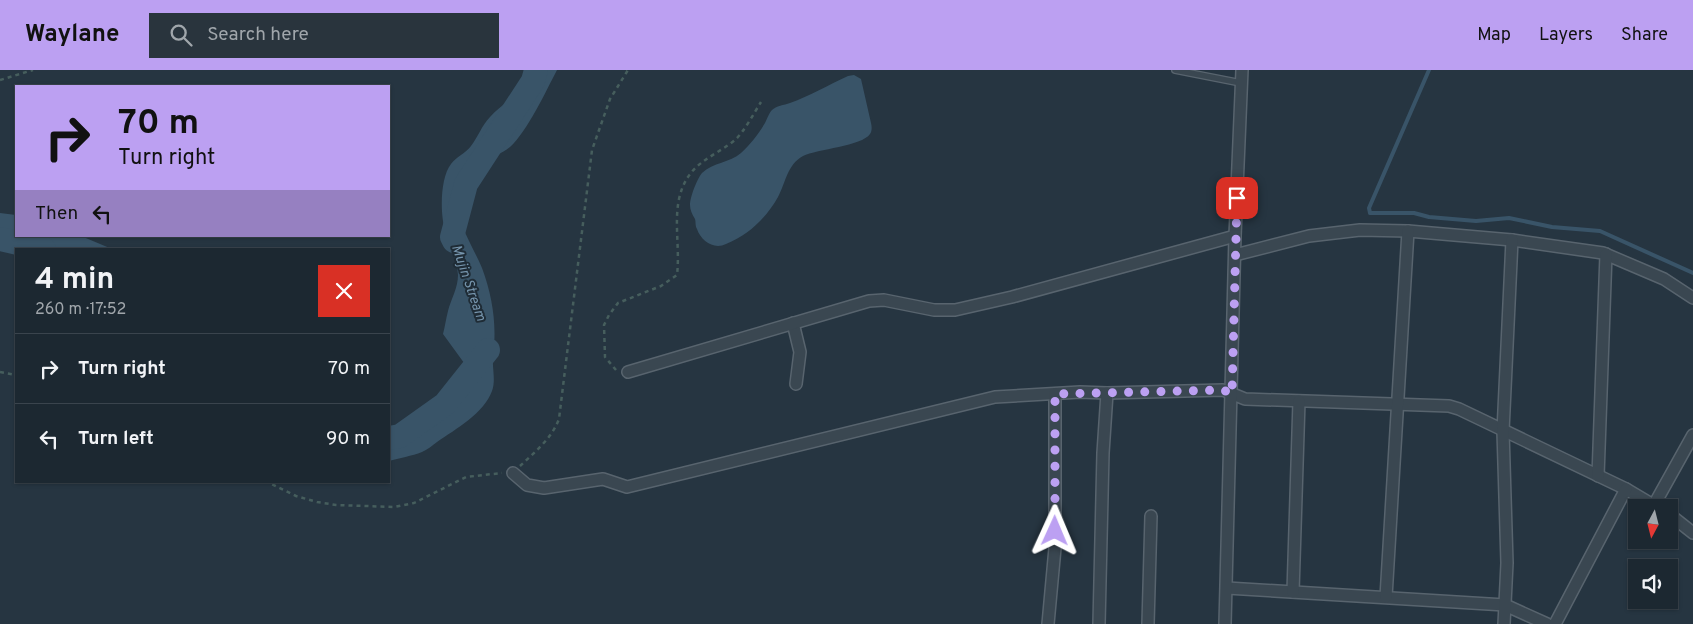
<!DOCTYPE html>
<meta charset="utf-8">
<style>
body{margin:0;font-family:Overpass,sans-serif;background:#29343d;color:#f1f3f6;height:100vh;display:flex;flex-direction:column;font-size:19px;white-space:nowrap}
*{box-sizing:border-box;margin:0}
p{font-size:16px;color:#a0a6ab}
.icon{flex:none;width:28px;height:28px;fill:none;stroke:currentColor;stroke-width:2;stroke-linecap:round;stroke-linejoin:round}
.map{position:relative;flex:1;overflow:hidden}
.details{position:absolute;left:15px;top:178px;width:375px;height:235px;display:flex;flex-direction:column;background:#1c2831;border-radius:0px;box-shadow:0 1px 4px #0004,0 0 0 1px #3a444d}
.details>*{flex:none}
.banner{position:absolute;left:15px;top:15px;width:375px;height:152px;border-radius:0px;box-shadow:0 1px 4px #0004,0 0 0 1px #3a444d;background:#bca0f2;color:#111;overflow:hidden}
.needle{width:32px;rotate:187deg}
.fabs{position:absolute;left:1628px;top:429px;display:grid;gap:10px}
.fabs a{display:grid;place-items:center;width:50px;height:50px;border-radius:0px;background:#1c2831;box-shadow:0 1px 4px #0004,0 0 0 1px #3a444d;font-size:25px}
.pin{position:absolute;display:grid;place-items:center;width:42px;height:42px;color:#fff;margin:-21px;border-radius:10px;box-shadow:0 2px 8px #0006}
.me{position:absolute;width:55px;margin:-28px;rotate:1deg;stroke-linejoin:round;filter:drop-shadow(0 0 4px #0008)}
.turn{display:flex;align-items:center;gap:18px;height:105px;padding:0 20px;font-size:22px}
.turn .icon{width:65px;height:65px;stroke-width:2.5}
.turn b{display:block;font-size:35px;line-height:42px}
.then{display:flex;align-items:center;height:48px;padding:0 20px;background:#0003;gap:10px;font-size:19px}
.round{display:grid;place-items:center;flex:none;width:52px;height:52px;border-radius:0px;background:#29343d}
.head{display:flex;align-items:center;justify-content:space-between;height:85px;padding:0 20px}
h1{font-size:30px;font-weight:700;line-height:38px}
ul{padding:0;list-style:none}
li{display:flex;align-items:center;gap:15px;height:70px;padding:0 20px;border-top:1px solid #3a444d}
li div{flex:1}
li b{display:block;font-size:19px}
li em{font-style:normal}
header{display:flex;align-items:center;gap:30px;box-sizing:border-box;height:70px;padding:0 25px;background:#bca0f2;color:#111}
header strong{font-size:24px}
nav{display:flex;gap:28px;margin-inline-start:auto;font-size:18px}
.search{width:350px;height:45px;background:#29343d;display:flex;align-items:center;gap:12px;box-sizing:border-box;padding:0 18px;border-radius:0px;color:#a0a6ab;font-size:19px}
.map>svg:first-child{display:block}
</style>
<header>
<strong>Waylane</strong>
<div class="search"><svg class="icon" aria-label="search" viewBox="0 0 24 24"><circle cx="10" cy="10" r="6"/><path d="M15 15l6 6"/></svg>Search here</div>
<nav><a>Map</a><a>Layers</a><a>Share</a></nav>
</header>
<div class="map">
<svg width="1693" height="554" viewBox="0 0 1693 554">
<rect width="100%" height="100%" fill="#263541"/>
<g fill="#395468">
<path d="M545,0H557C546,21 527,62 510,77C493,91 463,91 457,116C451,145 472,174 482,198C493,228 497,256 493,287C492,298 496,310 492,321C484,343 456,359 437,372C433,375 427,380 422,382C412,386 399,388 389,391V368C400,366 413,365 424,361C445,353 457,327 470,309L467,297L443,264C445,256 446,249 448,241C451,229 458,218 458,205C457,189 449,175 445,160C440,144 440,108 451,94C456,87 466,83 471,76C478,67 482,55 490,47C506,29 531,19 545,0Z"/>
<path d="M854,5L861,9L871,53C872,57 872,61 870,64C862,76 817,79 803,86C787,95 786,112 778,127C766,148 749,165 726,174C714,180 701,171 697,159C695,156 696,152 695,149C692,144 690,140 690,135C690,127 697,109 702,103C713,92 730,93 741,83C750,75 759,63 765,53C767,49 769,43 772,40C776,36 784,35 790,33C810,26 828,15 848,6Z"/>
<polygon points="0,143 16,145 16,166 81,166 112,179 44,179 23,173 0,169"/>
</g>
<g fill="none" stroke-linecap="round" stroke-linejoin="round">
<polyline stroke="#395468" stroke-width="4" points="1429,0 1369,138 1370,143 1414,143 1429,147 1476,151 1509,148 1552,157 1600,161 1693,203"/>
<g stroke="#395468" stroke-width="24">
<polyline points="0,169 44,179"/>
<polyline points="454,171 452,167 466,114 533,11 536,0"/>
<polyline points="389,368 400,366 445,334 488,280"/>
</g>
<defs>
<polyline id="service" points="1175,0 1241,13"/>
<g id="minor">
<polyline points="1235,185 1309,166 1360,160 1408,161 1512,170 1603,183 1664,209 1693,228"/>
<polyline points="793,253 800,282 796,314"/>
<polyline points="628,302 869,231 884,230 934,240 955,240 1012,227 1235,166"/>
<polyline points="513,403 527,415 544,418 603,409 627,417 995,327 1080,322 1107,323 1223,320 1245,329 1449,336 1459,339 1626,419 1658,438"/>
<polyline points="1598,406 1606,184"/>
<polyline points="1654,435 1693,365"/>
<polyline points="1669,444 1693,463"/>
<polyline points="1227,518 1505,535 1547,554"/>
<polyline points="1293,522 1299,331"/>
<polyline points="1386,527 1408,161"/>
<polyline points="1048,554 1055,478 1055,324"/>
<polyline points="1099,554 1103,383 1107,323"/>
<polyline points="1148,554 1151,446"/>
<polyline points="1225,554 1235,166 1242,0"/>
<polyline points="1504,554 1507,493 1503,361 1512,170"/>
<polyline points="1555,554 1626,419"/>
</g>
</defs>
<use href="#service" stroke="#58646e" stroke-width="8"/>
<use href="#minor" stroke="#58646e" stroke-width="14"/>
<g stroke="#465e5d" stroke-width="2.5" stroke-dasharray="4 4" stroke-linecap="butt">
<polyline points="0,10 33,0"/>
<path d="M616,300L605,287L604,255L609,245L618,233L661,216L677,205C680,180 674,153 679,129C687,93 711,89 735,70C744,62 754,43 761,32"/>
<polyline points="0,302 16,305"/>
<path d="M520,396C535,382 552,368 559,349L592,80L610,29L628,0"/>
<polyline points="265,411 296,426 317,432 336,435 394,437 414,433 466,407 502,403"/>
</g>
<use href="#service" stroke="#3a4751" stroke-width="5.5"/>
<use href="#minor" stroke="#3a4751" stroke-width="11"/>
</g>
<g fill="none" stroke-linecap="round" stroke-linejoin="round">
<polyline stroke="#bca0f2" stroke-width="9" stroke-dasharray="0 16.2" points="1055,461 1055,324 1223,320 1232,324 1237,128"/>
</g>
<g text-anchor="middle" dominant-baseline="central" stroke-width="4" stroke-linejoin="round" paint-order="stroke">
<g font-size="14" font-style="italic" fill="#7796ae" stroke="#1f2c36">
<text transform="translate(468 213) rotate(71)">Mujin Stream</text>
</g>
</g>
</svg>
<div class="fabs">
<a><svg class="needle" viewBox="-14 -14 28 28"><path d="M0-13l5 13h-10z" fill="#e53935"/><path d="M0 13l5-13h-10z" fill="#a0a6ab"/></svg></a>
<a><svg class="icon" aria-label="sound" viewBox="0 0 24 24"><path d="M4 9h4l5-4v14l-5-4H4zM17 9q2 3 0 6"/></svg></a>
</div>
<div class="pin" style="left:1237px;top:128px;background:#d93025"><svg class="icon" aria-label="arrive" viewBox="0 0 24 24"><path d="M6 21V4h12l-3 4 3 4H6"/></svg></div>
<svg class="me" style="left:1055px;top:461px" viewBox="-20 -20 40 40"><path d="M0-17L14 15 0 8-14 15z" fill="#bca0f2" stroke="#fff" stroke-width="4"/></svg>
<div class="banner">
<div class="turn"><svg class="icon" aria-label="right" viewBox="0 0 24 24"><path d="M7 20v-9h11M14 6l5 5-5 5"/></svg><div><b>70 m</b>Turn right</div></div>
<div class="then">Then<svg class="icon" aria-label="left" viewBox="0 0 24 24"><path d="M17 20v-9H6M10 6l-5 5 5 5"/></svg></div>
</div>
<section class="details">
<div class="head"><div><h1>4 min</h1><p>260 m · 17:52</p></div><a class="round" style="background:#d93025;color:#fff"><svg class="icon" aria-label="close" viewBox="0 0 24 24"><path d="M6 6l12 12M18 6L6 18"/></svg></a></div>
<ul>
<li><svg class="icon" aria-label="right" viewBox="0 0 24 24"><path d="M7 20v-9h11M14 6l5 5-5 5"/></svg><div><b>Turn right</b></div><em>70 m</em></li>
<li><svg class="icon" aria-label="left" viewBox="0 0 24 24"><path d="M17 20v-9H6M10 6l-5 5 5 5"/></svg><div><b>Turn left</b></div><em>90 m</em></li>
</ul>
</section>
</div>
